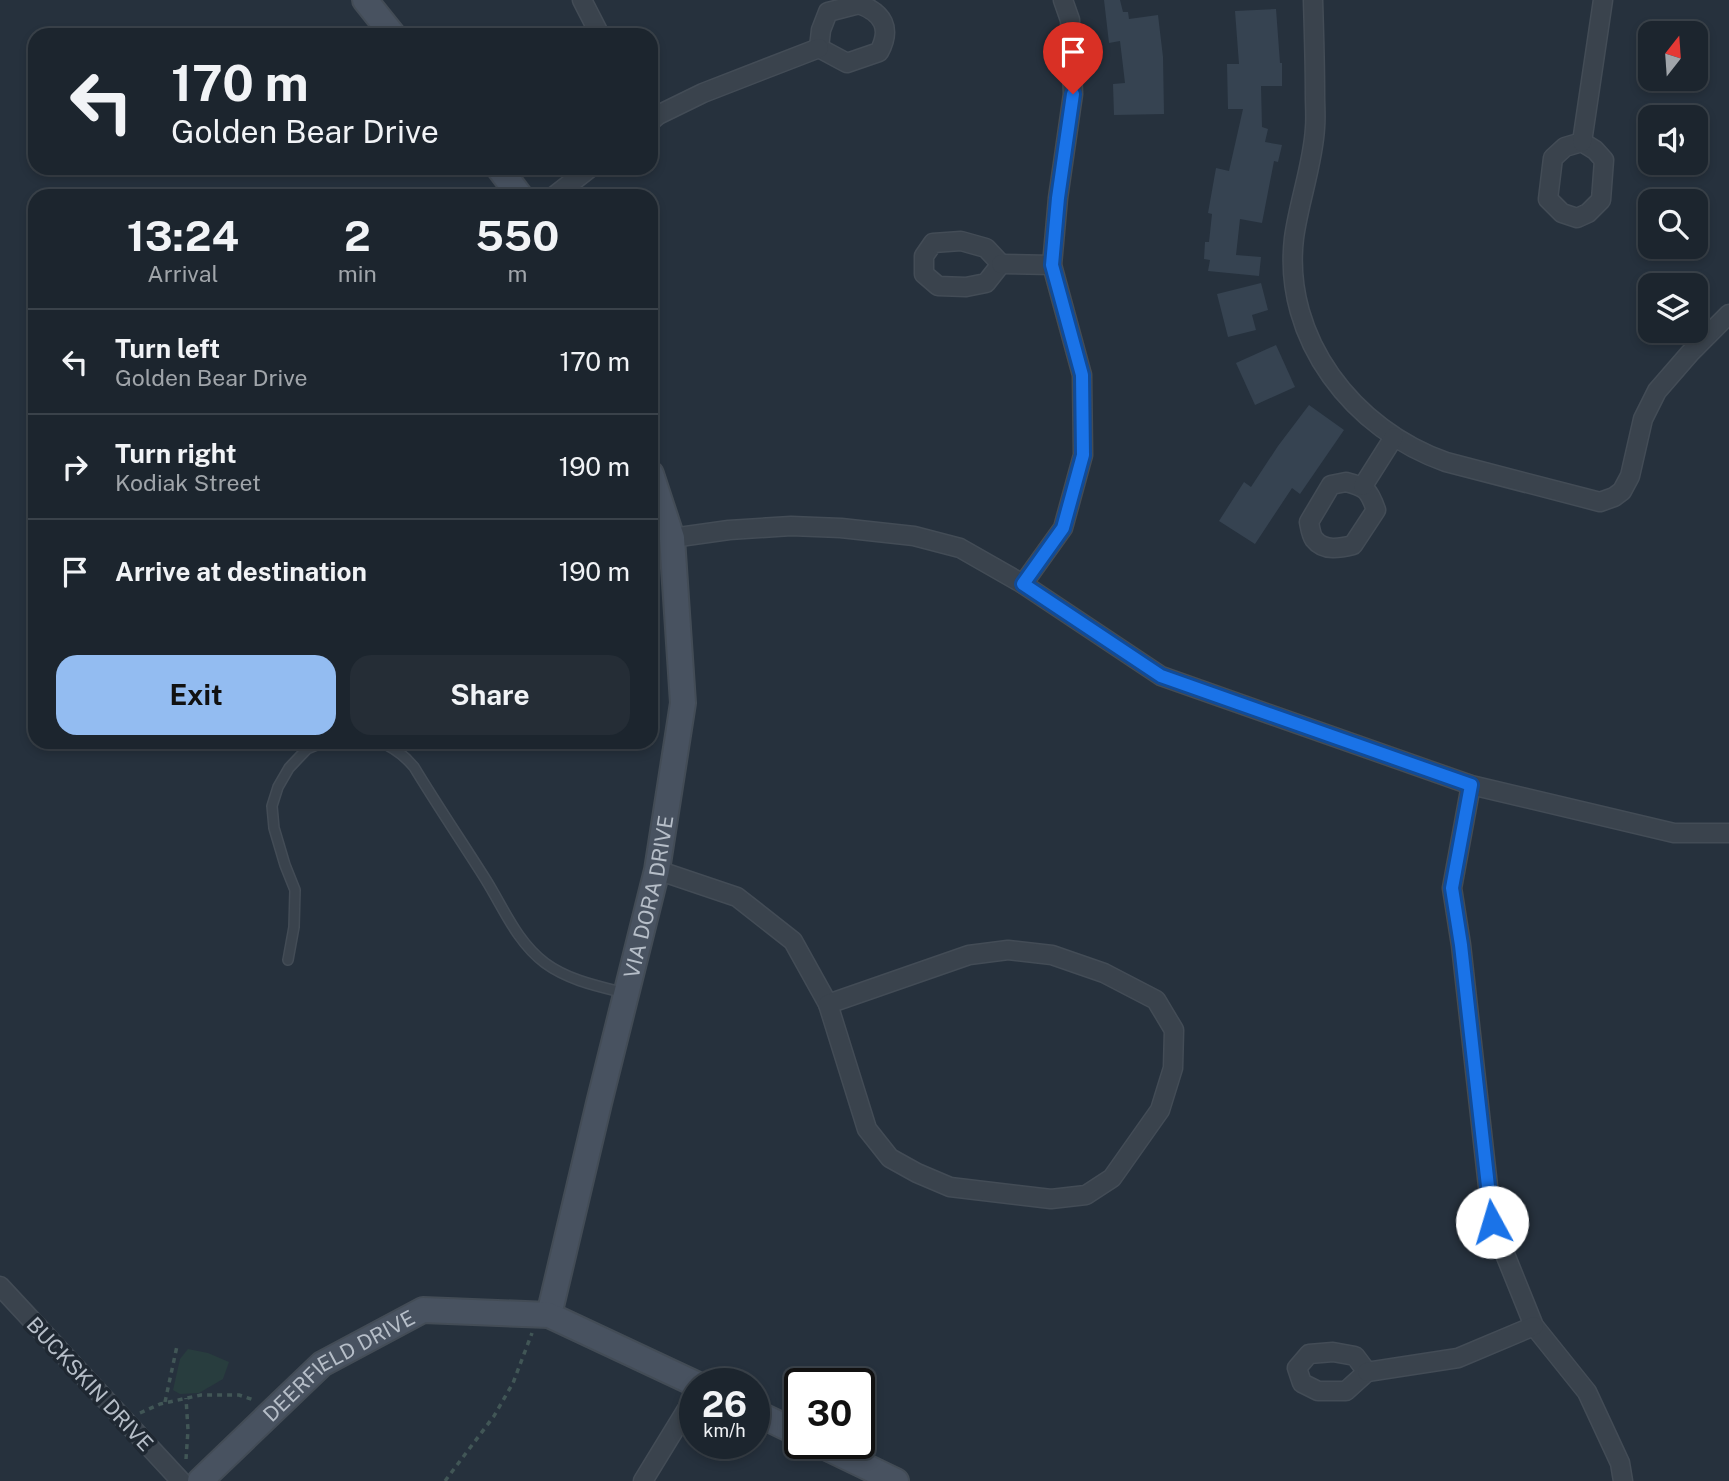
<!DOCTYPE html>
<style>
body{margin:0;font-family:"Public Sans",sans-serif;background:#252d36;color:#f1f3f6;height:100vh;display:flex;flex-direction:column;font-size:26px;white-space:nowrap}
*{box-sizing:border-box;margin:0}
p{font-size:23px;color:#a0a5aa}
.icon{flex:none;width:38px;height:38px;fill:none;stroke:currentColor;stroke-width:2;stroke-linecap:round;stroke-linejoin:round}
.map{position:relative;flex:1;overflow:hidden}
.details{position:absolute;left:28px;top:189px;width:630px;height:560px;display:flex;flex-direction:column;background:#1c252e;border-radius:21px;box-shadow:0 4px 10px #0003,0 0 0 2px #3a424a}
.details>*{flex:none}
.hud{position:absolute;left:28px;top:28px;width:630px;height:147px;border-radius:21px;box-shadow:0 4px 10px #0003,0 0 0 2px #3a424a;background:#1c252e;color:#f1f3f6;overflow:hidden}
.needle{width:46px;rotate:17deg}
.fabs{position:absolute;left:1638px;top:21px;display:grid;gap:14px}
.fabs a{display:grid;place-items:center;width:70px;height:70px;border-radius:14px;background:#1c252e;box-shadow:0 4px 10px #0003,0 0 0 2px #3a424a;font-size:35px}
.speed{position:absolute;left:679px;top:1368px;display:flex;gap:14px;font-size:35px;font-weight:700;text-align:center}
.speed>*{display:grid;place-content:center;width:91px;height:91px;border-radius:50%;background:#1c252e;box-shadow:0 4px 10px #0003,0 0 0 2px #3a424a;line-height:1}
.speed small{font-size:18px;font-weight:400}
.speed .limit{border:4px solid #111;border-radius:10px;background:#fff;color:#111}
.pin{position:absolute;display:grid;place-items:center;width:60px;height:60px;color:#fff;margin:-72px -30px;border-radius:50% 50% 50% 0;rotate:-45deg;box-shadow:0 0 7px #0007}
.pin .icon{rotate:45deg}
.me{position:absolute;width:77px;margin:-38px;rotate:354deg;stroke-linejoin:round;filter:drop-shadow(0 0 5px #0008)}
.turn{display:flex;align-items:center;gap:24px;height:147px;padding:0 28px;font-size:32px}
.turn .icon{width:91px;height:91px;stroke-width:2.5}
.turn b{display:block;font-size:49px;line-height:60px}
.eta{display:flex;justify-content:space-evenly;align-items:center;height:119px;text-align:center}
.eta b{font-size:42px;font-weight:700;line-height:49px}
.cta{display:flex;gap:14px;margin-top:auto;padding:14px 28px}
.cta a{flex:1;height:80px;border-radius:21px;background:#93bcf1;color:#111;font-size:28px;font-weight:700;line-height:80px;text-align:center}
.cta a+a{background:#252d36;color:#f1f3f6}
ul{padding:0;list-style:none}
li{display:flex;align-items:center;gap:21px;height:105px;padding:0 28px;border-top:2px solid #3a424a}
li div{flex:1}
li b{display:block;font-size:26px}
li em{font-style:normal}
.map>svg:first-child{display:block}
</style>
<div class="map">
<svg width="1729" height="1481" viewBox="0 0 1729 1481">
<rect width="100%" height="100%" fill="#26313d"/>
<polygon fill="#283d3e" points="188,1349 208,1353 229,1362 223,1379 199,1393 180,1394 173,1390 180,1359"/>
<g fill="#364351">
<polygon points="1104,0 1120,0 1123,12 1128,12 1129,19 1158,15 1163,57 1164,114 1114,115 1113,84 1125,83 1120,41 1109,43"/>
<polygon points="1276,9 1280,63 1282,63 1282,86 1261,86 1262,127 1268,129 1265,142 1282,145 1278,162 1274,161 1262,223 1240,219 1236,255 1261,257 1259,276 1208,271 1210,260 1204,259 1205,242 1209,242 1212,214 1208,213 1216,168 1229,171 1243,109 1228,109 1227,64 1239,64 1235,11"/>
<polygon points="1261,283 1268,310 1252,315 1256,330 1228,337 1217,294"/>
<polygon points="1276,345 1295,387 1255,405 1236,363"/>
<polygon points="1309,405 1344,430 1300,494 1292,488 1255,544 1219,521 1244,482 1251,487 1278,446"/>
</g>
<g fill="none" stroke-linecap="round" stroke-linejoin="round">
<defs>
<g id="lane">
<path d="M379,742C394,747 404,755 414,767C437,805 462,842 486,880C504,909 517,942 545,963C568,980 597,986 625,993"/>
<polyline points="288,960 294,927 295,890 285,865 274,828 272,806 278,787 289,768 307,749 324,742"/>
</g>
<g id="street">
<polyline points="582,0 600,35"/>
<path d="M1313,0C1314,32 1315,64 1315,96C1315,106 1316,117 1315,128C1313,164 1299,201 1294,238C1282,339 1354,430 1446,462L1600,502L1614,497L1622,491L1630,476L1643,419L1657,391L1690,353L1729,314"/>
<path d="M859,4C883,13 892,28 879,52L847,63L819,48L821,30L828,12Z"/>
<polyline points="651,121 658,115 703,93 819,48"/>
<polygon points="1582,142 1595,150 1604,160 1601,200 1588,213 1577,218 1562,213 1548,199 1553,158 1565,147"/>
<polyline points="1582,142 1603,0"/>
<polyline points="554,196 590,168"/>
<polygon points="961,241 986,248 1001,264 986,283 966,287 938,286 924,274 924,256 933,243"/>
<polyline points="1001,264 1052,265"/>
<path d="M1346,482C1366,487 1369,490 1376,510L1353,545C1341,548 1324,552 1314,539C1311,535 1310,527 1309,522L1331,485Z"/>
<polyline points="1363,486 1394,437"/>
<polyline points="672,538 729,530 791,526 841,528 914,536 960,548 1023,584 1161,676 1471,785 1674,833 1729,833"/>
<polyline points="1023,584 1063,528 1083,455 1082,375 1052,265 1058,198 1073,94 1070,20 1063,0"/>
<polyline points="1471,785 1452,888 1461,945 1492,1222 1534,1326 1587,1392 1620,1463 1623,1481"/>
<polyline points="657,870 737,897 793,941 828,1004"/>
<polygon points="1008,950 1052,955 1104,973 1156,1000 1174,1030 1173,1068 1160,1110 1112,1178 1086,1195 1051,1199 950,1187 917,1173 890,1158 867,1129 828,1004 969,955"/>
<polyline points="0,1286 181,1481"/>
<polygon points="1333,1352 1355,1356 1367,1372 1346,1391 1318,1391 1302,1383 1297,1368 1309,1354"/>
<polyline points="1367,1372 1458,1358 1534,1326"/>
<polyline points="643,1481 695,1396"/>
</g>
<g id="secondary">
<polyline points="365,0 393,35"/>
<polyline points="499,168 520,196"/>
<path id="s1" d="M549,1315L599,1103L657,870L683,703L672,538L651,474"/>
<polyline points="754,1412 800,1434"/>
<polyline points="819,1444 896,1481"/>
<path id="s2" d="M200,1481L322,1364L423,1310L549,1315L696,1384"/>
</g>
</defs>
<use href="#lane" stroke="#434c56" stroke-width="12"/>
<use href="#street" stroke="#434c56" stroke-width="21"/>
<use href="#secondary" stroke="#434c56" stroke-width="28"/>
<g stroke="#415656" stroke-width="3.5" stroke-dasharray="5 5" stroke-linecap="butt">
<polyline points="165,1402 177,1346"/>
<polyline points="140,1413 160,1404 201,1395 239,1395 254,1400"/>
<polyline points="186,1459 188,1430 186,1398"/>
<polyline points="445,1481 494,1416 513,1383 532,1333"/>
</g>
<use href="#lane" stroke="#3a434d" stroke-width="9"/>
<use href="#street" stroke="#3a434d" stroke-width="18"/>
<use href="#secondary" stroke="#485260" stroke-width="24"/>
</g>
<g fill="none" stroke-linecap="round" stroke-linejoin="round">
<defs>
<polyline id="route" points="1073,94 1058,198 1052,265 1082,375 1083,455 1063,528 1023,584 1161,676 1471,785 1452,888 1461,945 1492,1222"/>
</defs>
<use href="#route" stroke="#114b97" stroke-width="18"/>
<use href="#route" stroke="#1a73e8" stroke-width="12"/>
</g>
<g text-anchor="middle" dominant-baseline="central" stroke-width="7" stroke-linejoin="round" paint-order="stroke">
<g font-size="21" fill="#b6bec8" stroke="#1f2832">
<text stroke="none"><textPath href="#s1" startOffset="430">VIA DORA DRIVE</textPath></text>
<text stroke="none"><textPath href="#s2" startOffset="182">DEERFIELD DRIVE</textPath></text>
<text transform="translate(90 1384) rotate(47)">BUCKSKIN DRIVE</text>
</g>
</g>
</svg>
<div class="fabs">
<a><svg class="needle" viewBox="-14 -14 28 28"><path d="M0-13l5 13h-10z" fill="#e53935"/><path d="M0 13l5-13h-10z" fill="#a0a5aa"/></svg></a>
<a><svg class="icon" aria-label="sound" viewBox="0 0 24 24"><path d="M4 9h4l5-4v14l-5-4H4zM17 9q2 3 0 6"/></svg></a>
<a><svg class="icon" aria-label="search" viewBox="0 0 24 24"><circle cx="10" cy="10" r="6"/><path d="M15 15l6 6"/></svg></a>
<a><svg class="icon" aria-label="layers" viewBox="0 0 24 24"><path d="M12 4l9 5-9 5-9-5zM3 14l9 5 9-5"/></svg></a>
</div>
<div class="speed"><div>26<small>km/h</small></div><div class="limit">30</div></div>
<div class="pin" style="left:1073px;top:94px;background:#d93025"><svg class="icon" aria-label="arrive" viewBox="0 0 24 24"><path d="M6 21V4h12l-3 4 3 4H6"/></svg></div>
<svg class="me" style="left:1492px;top:1222px" viewBox="-20 -20 40 40"><circle r="19" fill="#fff"/><path d="M0-13L10 11 0 6-10 11z" fill="#1a73e8"/></svg>
<div class="hud">
<div class="turn"><svg class="icon" aria-label="left" viewBox="0 0 24 24"><path d="M17 20v-9H6M10 6l-5 5 5 5"/></svg><div><b>170 m</b>Golden Bear Drive</div></div>
</div>
<section class="details">
<div class="eta">
<div><b>13:24</b><p>Arrival</p></div>
<div><b>2</b><p>min</p></div>
<div><b>550</b><p>m</p></div>
</div>
<ul>
<li><svg class="icon" aria-label="left" viewBox="0 0 24 24"><path d="M17 20v-9H6M10 6l-5 5 5 5"/></svg><div><b>Turn left</b><p>Golden Bear Drive</p></div><em>170 m</em></li>
<li><svg class="icon" aria-label="right" viewBox="0 0 24 24"><path d="M7 20v-9h11M14 6l5 5-5 5"/></svg><div><b>Turn right</b><p>Kodiak Street</p></div><em>190 m</em></li>
<li><svg class="icon" aria-label="arrive" viewBox="0 0 24 24"><path d="M6 21V4h12l-3 4 3 4H6"/></svg><div><b>Arrive at destination</b></div><em>190 m</em></li>
</ul>
<div class="cta"><a>Exit</a><a>Share</a></div>
</section>
</div>
